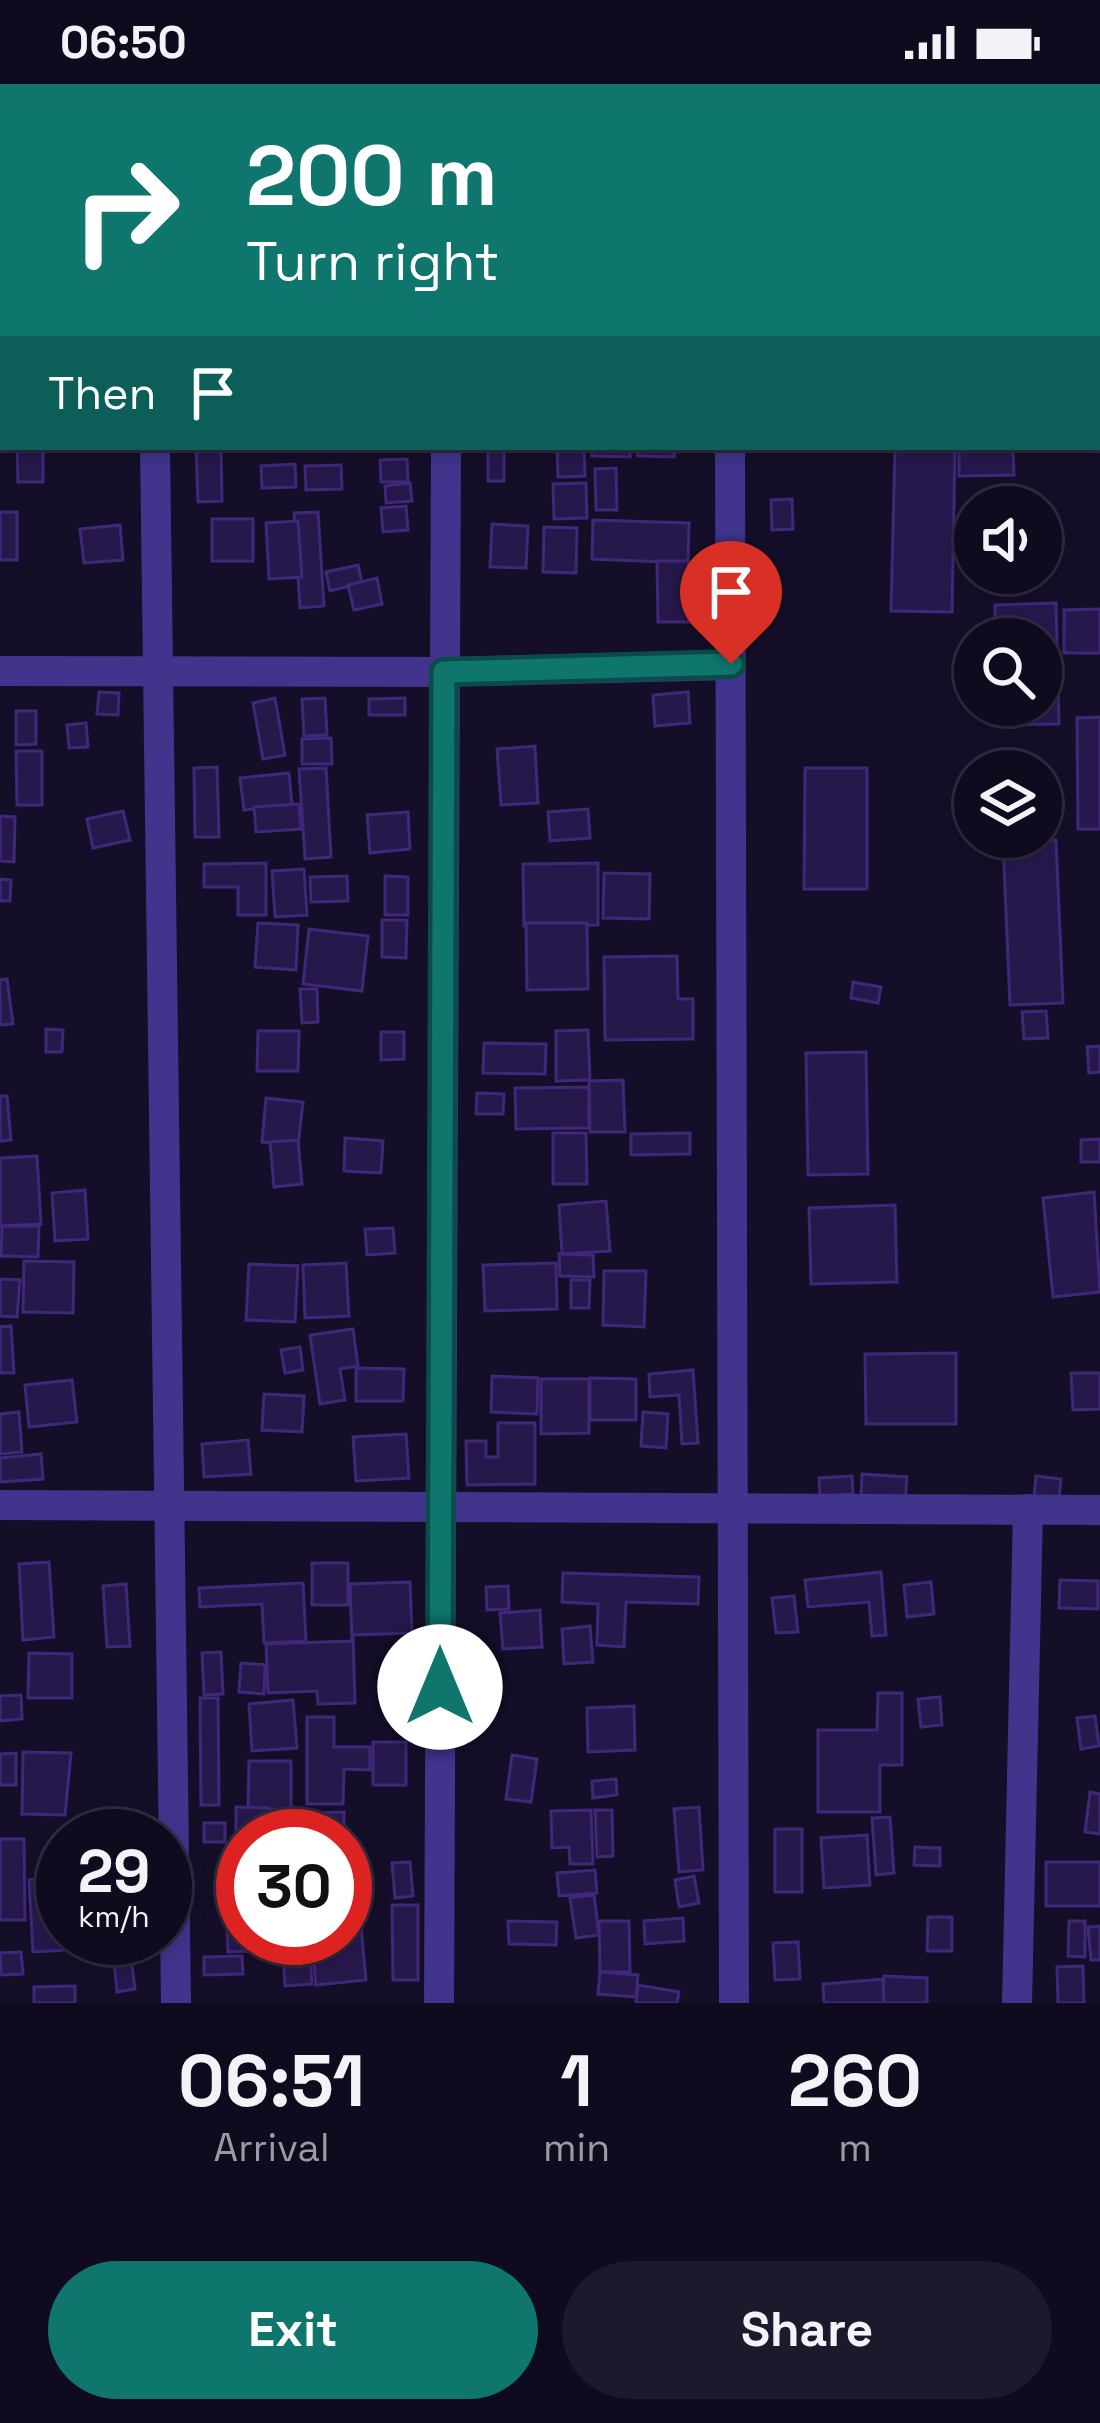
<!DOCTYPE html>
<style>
body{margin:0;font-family:"Space Grotesk",sans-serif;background:#1e182c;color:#f1f3f6;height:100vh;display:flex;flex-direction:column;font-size:45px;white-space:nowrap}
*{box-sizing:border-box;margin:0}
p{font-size:39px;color:#9c9aa4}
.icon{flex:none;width:66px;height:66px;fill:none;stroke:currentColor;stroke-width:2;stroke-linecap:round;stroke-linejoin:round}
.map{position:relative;height:1919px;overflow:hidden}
.sheet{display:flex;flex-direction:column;background:#100a1f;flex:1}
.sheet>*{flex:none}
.guide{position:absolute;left:0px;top:0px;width:1101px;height:366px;box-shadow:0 6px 18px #0003,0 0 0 3px #302b3d;background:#0f766e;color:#fff;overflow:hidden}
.controls{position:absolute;left:954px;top:402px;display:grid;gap:24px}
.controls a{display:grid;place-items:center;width:108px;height:108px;border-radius:50%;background:#100a1f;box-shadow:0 6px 18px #0003,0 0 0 3px #302b3d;font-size:60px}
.speed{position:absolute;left:36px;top:1725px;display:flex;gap:24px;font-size:60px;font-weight:700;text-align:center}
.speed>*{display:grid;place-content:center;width:156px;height:156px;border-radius:50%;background:#100a1f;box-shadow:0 6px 18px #0003,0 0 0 3px #302b3d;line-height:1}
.speed small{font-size:30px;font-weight:400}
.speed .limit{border:18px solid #d22;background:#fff;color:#111}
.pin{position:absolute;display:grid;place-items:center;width:102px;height:102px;color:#fff;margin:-123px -51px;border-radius:50% 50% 50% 0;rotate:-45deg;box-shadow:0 0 12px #0007}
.pin .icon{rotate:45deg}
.me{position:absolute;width:132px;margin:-66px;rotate:0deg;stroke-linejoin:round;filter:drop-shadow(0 0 9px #0008)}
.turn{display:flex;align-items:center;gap:42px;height:252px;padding:0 48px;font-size:54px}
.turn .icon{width:156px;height:156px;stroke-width:2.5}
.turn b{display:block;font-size:84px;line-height:102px}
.then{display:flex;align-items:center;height:114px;padding:0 48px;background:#0003;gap:24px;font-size:45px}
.eta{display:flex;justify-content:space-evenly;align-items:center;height:204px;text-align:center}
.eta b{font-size:72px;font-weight:600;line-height:84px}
.cta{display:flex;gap:24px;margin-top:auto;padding:24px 48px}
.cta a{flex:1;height:138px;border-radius:72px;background:#0f766e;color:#fff;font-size:48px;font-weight:600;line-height:138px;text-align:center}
.cta a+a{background:#1e182c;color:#f1f3f6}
.status{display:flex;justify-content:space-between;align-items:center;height:84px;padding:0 60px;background:#100a1f;direction:ltr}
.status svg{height:33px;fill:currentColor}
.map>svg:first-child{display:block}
</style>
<div class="status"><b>06:50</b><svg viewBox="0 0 49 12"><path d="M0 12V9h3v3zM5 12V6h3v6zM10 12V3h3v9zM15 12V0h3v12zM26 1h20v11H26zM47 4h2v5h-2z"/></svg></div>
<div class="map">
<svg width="1100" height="1919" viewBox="0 0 1100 1919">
<rect width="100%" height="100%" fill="#150e29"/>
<g fill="#27184c" stroke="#3f287a" stroke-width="3">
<polygon points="17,363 43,363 43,398 18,398"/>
<polygon points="196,363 221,363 222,417 198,418"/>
<rect x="488" y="363" width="16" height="34"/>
<polygon points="557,363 584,363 585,392 558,393"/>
<polygon points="593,363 630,363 630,373 592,372"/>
<polygon points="638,363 675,363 674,373 638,372"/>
<polygon points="895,363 955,365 952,528 891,527"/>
<polygon points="959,363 1013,363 1014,391 959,392"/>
<polygon points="407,375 408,398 381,398 380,376"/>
<polygon points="295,380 296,403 262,404 261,382"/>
<polygon points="341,381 342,405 306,406 305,382"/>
<polygon points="616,384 617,426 596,426 595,385"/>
<polygon points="410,399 412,417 386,419 385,402"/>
<polygon points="586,399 587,434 554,435 553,400"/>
<polygon points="792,415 793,445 772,446 771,416"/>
<polygon points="406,422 408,446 383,448 381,424"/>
<rect x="0" y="428" width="17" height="48"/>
<polygon points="318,428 324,522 300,524 294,429"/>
<rect x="212" y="435" width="41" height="42"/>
<polygon points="593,436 689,439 688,479 592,475"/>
<polygon points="298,437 302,493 269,495 266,439"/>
<polygon points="492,440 528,442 526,484 490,483"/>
<polygon points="120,441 123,476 84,479 80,445"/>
<polygon points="544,443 577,444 576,489 543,488"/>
<polygon points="657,477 688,477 689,538 658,538"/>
<polygon points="358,481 362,499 330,507 326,488"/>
<polygon points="377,494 382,520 354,526 348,501"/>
<polygon points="1056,519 1059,640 998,641 997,621 1041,621 1041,555 995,555 995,521"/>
<polygon points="1100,525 1100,569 1064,569 1064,526"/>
<polygon points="99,608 119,609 118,631 97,630"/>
<polygon points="688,608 690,639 655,642 653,611"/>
<polygon points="275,614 285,671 263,675 253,619"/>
<polygon points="325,614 327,651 304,652 302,615"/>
<polygon points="405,614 405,631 369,631 369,615"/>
<polygon points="16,627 36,627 36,660 16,661"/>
<polygon points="1100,633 1100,745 1078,745 1077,634"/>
<polygon points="86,639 88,663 69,664 67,641"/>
<polygon points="331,654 332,680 302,680 302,655"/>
<polygon points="535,662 538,719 501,721 497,665"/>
<polygon points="16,667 42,667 42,721 17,721"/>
<polygon points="217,683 219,753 195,753 194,684"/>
<polygon points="326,684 331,773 305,775 299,685"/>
<polygon points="805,684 867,684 867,805 804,805"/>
<polygon points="289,689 292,721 244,726 240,694"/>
<polygon points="299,720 301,745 256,748 254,723"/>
<polygon points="588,725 590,754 550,757 548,728"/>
<polygon points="123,727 130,756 93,764 87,735"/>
<polygon points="408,728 410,765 370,769 367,731"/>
<polygon points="0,732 15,733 14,778 0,777"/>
<polygon points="1056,756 1063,919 1010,921 1003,759"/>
<polygon points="266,779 266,831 238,831 238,803 204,803 204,780"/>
<polygon points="598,779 598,841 524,842 523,780"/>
<polygon points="304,785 307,831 275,833 272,787"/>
<polygon points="604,789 650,790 649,835 603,834"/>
<polygon points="347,792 348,817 311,818 310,793"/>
<polygon points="385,792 408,793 408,831 385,831"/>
<polygon points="0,795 11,796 10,817 0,817"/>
<polygon points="382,836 407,836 406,874 382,873"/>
<polygon points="258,839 298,841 296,886 255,883"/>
<polygon points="526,839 587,839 588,905 527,906"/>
<polygon points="309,845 368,852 362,907 303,900"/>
<polygon points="677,872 678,915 693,915 693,955 605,956 604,873"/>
<polygon points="7,895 13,940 0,941 0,896"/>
<polygon points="853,898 881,903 878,919 851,914"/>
<polygon points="300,905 317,905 318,938 302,939"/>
<polygon points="1046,927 1048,954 1024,955 1022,928"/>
<polygon points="46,945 63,946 62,968 46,968"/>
<polygon points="588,946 590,996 556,997 556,947"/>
<polygon points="258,947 299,947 298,987 257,987"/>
<polygon points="381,948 404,948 404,975 381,976"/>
<polygon points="484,959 546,960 545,990 483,989"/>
<polygon points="1100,962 1100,988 1089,989 1087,963"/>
<polygon points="866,968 868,1090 808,1091 806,969"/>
<polygon points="623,996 625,1048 590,1048 589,997"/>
<polygon points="589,1003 589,1044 516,1045 515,1004"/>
<polygon points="477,1009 504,1010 503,1030 476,1030"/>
<polygon points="0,1012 7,1012 11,1056 0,1057"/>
<polygon points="266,1014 303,1018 298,1062 262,1058"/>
<polygon points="553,1049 586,1049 587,1100 553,1100"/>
<polygon points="690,1049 690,1070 631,1071 631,1050"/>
<polygon points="345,1054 383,1057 381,1089 344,1087"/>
<polygon points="1100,1055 1100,1078 1081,1078 1081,1056"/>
<polygon points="298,1056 302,1100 274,1103 270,1058"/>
<polygon points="37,1072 41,1140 0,1142 0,1074"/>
<polygon points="85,1106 88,1155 55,1157 52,1109"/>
<polygon points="1094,1108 1100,1208 1053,1213 1043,1114"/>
<polygon points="606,1117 610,1167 562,1170 559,1121"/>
<polygon points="895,1121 897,1198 811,1200 809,1124"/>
<polygon points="2,1142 39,1142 38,1173 1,1172"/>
<polygon points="393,1144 395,1169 367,1171 365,1145"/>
<polygon points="559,1170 593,1171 594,1193 560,1192"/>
<polygon points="24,1177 74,1178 73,1229 23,1228"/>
<polygon points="346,1179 349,1232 305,1234 303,1181"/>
<polygon points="556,1179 557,1225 485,1227 483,1181"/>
<polygon points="249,1180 298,1182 295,1238 246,1236"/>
<polygon points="604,1187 646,1187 644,1243 603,1241"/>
<polygon points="0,1195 20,1196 17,1233 0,1232"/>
<polygon points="571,1196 590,1196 589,1224 571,1224"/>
<polygon points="11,1242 14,1289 0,1289 0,1243"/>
<polygon points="353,1245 358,1282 340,1285 345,1316 320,1320 310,1251"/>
<polygon points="300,1263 303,1286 285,1289 281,1266"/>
<polygon points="956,1269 956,1340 866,1340 865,1270"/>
<polygon points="356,1284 404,1285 403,1317 356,1317"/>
<polygon points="693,1286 698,1359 682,1360 679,1311 650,1313 649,1290"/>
<polygon points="1071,1289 1100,1289 1100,1325 1073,1326"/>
<polygon points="492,1292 538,1294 537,1330 491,1328"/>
<polygon points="590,1294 636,1295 636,1336 590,1336"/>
<polygon points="541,1295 589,1295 589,1349 541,1350"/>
<polygon points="72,1296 77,1338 29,1343 25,1301"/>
<polygon points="264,1310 304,1312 302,1348 262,1346"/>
<polygon points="19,1328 22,1368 0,1370 0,1330"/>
<polygon points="643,1328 668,1330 666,1364 641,1362"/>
<polygon points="498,1339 535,1339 535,1400 467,1401 466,1357 486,1357 486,1373 498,1373"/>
<polygon points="406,1350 409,1394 356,1397 353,1353"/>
<polygon points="248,1356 251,1390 204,1393 202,1360"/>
<polygon points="41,1370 43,1395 0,1398 0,1374"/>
<polygon points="862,1390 907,1393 905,1418 861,1415"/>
<polygon points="852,1392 853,1410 820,1412 819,1394"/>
<polygon points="1036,1392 1061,1395 1059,1415 1034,1413"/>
<polygon points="49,1478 54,1553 23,1556 19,1480"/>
<rect x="312" y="1479" width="36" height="42"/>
<polygon points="881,1488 886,1551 872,1552 869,1518 808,1523 805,1496"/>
<polygon points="563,1489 699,1493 698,1520 626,1518 624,1563 597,1561 598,1520 562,1518"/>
<polygon points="1060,1496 1098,1497 1098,1525 1059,1524"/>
<polygon points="410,1498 412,1549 353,1551 355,1619 318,1620 317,1607 268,1609 266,1560 352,1557 350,1500"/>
<polygon points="931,1498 934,1530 907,1533 904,1501"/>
<polygon points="303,1499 306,1557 264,1559 262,1520 200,1523 199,1504"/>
<polygon points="126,1500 130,1562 107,1563 103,1502"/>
<polygon points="508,1502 509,1525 487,1526 486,1503"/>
<polygon points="794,1512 798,1548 776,1549 772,1514"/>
<polygon points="540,1526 542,1563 503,1565 500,1529"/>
<polygon points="590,1542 593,1578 564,1580 562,1545"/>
<polygon points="221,1568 223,1610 204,1611 202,1569"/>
<polygon points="29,1569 72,1570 72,1614 28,1614"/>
<polygon points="241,1579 265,1581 264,1610 239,1608"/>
<polygon points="878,1609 902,1609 902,1681 880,1681 880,1728 818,1728 818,1646 877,1646"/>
<polygon points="21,1611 22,1635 0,1637 0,1612"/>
<polygon points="940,1613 942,1641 921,1643 918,1615"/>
<polygon points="200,1614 218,1614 219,1721 201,1721"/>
<polygon points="293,1616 297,1664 252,1667 249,1620"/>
<polygon points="634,1622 635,1666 588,1668 587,1624"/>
<polygon points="1095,1632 1099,1662 1081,1665 1077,1634"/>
<polygon points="307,1633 334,1633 334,1663 370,1663 370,1686 344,1685 343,1720 307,1720"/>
<rect x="373" y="1658" width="33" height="43"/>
<polygon points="23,1668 71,1669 65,1731 22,1730"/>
<polygon points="16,1669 16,1701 0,1701 0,1670"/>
<polygon points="512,1671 537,1675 531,1718 506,1715"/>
<polygon points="249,1677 291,1677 291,1726 248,1725"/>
<polygon points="616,1695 617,1711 593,1714 592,1697"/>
<polygon points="1090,1708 1100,1710 1100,1750 1085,1748"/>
<polygon points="236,1723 269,1724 269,1752 243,1752 243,1757 236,1757"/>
<polygon points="699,1723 703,1786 679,1788 674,1725"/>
<polygon points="591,1726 593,1780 570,1780 569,1763 552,1764 551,1727"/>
<polygon points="595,1726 612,1726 613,1772 597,1773"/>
<polygon points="344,1728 344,1752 309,1752 308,1729"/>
<polygon points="890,1733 894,1789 876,1791 872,1734"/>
<rect x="281" y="1736" width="21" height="16"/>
<rect x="204" y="1739" width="21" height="19"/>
<rect x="775" y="1745" width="27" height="63"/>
<polygon points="867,1751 870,1801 824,1804 821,1754"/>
<polygon points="0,1755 24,1755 25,1836 0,1836"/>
<polygon points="915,1763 940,1764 940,1782 914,1781"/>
<polygon points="410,1778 413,1812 395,1814 392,1779"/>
<rect x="1046" y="1778" width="54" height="44"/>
<polygon points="358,1781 362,1832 345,1833 345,1782"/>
<polygon points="595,1786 597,1809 559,1812 557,1789"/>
<polygon points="694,1792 699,1819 679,1823 675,1796"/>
<polygon points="63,1794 63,1854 102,1854 102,1864 33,1868 29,1796"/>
<polygon points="594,1811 599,1851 576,1854 570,1814"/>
<polygon points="392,1821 418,1821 418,1896 393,1896"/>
<polygon points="928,1833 952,1833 952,1867 927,1867"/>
<polygon points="683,1834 684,1857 645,1860 644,1837"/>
<polygon points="508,1837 557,1838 556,1861 509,1860"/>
<polygon points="599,1837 629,1837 630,1888 600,1888"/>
<polygon points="1069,1837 1085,1837 1085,1873 1068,1872"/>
<polygon points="361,1842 366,1896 316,1901 312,1854 345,1854 345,1844"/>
<polygon points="1100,1842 1100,1876 1091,1876 1088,1843"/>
<polygon points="243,1844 249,1867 228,1868 227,1845"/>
<polygon points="282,1854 309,1854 312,1900 285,1902"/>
<polygon points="798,1858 800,1895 775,1896 773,1859"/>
<polygon points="21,1868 23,1890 1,1891 0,1869"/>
<polygon points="242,1872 243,1890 204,1891 204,1873"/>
<polygon points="131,1874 135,1905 117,1908 114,1876"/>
<polygon points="1083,1882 1084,1919 1058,1919 1057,1883"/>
<polygon points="600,1888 638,1891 636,1913 598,1910"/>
<polygon points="884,1892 927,1894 927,1919 883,1919"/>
<polygon points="883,1895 884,1919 824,1919 823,1900"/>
<polygon points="638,1901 679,1908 677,1919 636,1919"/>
<polygon points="75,1902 75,1919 34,1919 34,1903"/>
</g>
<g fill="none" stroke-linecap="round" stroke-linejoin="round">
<g stroke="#40348d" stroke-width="30">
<polyline points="152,0 152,3"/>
<polyline points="727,0 727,3"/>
<polyline points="448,3 448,0"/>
<polyline points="155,363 176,1919"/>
<polyline points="730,363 734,1919"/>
<polyline points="0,587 444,588 731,581"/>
<polyline points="0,1421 1100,1426"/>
<polyline points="439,1919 446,363"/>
<polyline points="1017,1919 1028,1425"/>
</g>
</g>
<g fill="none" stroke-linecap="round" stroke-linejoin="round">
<defs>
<polyline id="route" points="440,1603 444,588 731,580"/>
</defs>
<use href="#route" stroke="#0a4d48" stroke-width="30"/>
<use href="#route" stroke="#0f766e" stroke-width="21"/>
</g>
</svg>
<div class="controls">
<a><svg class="icon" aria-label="sound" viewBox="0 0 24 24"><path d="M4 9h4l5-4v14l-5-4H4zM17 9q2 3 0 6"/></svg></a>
<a><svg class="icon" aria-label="search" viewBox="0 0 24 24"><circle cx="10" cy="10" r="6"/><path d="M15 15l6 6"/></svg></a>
<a><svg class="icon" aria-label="layers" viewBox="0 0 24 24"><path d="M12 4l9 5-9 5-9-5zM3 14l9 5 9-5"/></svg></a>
</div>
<div class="speed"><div>29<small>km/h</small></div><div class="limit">30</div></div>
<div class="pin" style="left:731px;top:580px;background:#d93025"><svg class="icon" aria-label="arrive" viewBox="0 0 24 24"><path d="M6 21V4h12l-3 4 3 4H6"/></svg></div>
<svg class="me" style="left:440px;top:1603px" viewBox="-20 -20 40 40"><circle r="19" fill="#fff"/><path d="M0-13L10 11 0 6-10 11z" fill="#0f766e"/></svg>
<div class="guide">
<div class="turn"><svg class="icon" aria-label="right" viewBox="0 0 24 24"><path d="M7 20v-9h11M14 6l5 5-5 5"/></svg><div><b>200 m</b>Turn right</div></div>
<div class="then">Then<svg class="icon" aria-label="arrive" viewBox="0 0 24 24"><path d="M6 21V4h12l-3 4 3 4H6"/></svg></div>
</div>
</div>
<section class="sheet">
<div class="eta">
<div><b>06:51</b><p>Arrival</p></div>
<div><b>1</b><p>min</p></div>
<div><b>260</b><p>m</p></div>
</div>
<div class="cta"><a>Exit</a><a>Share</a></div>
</section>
